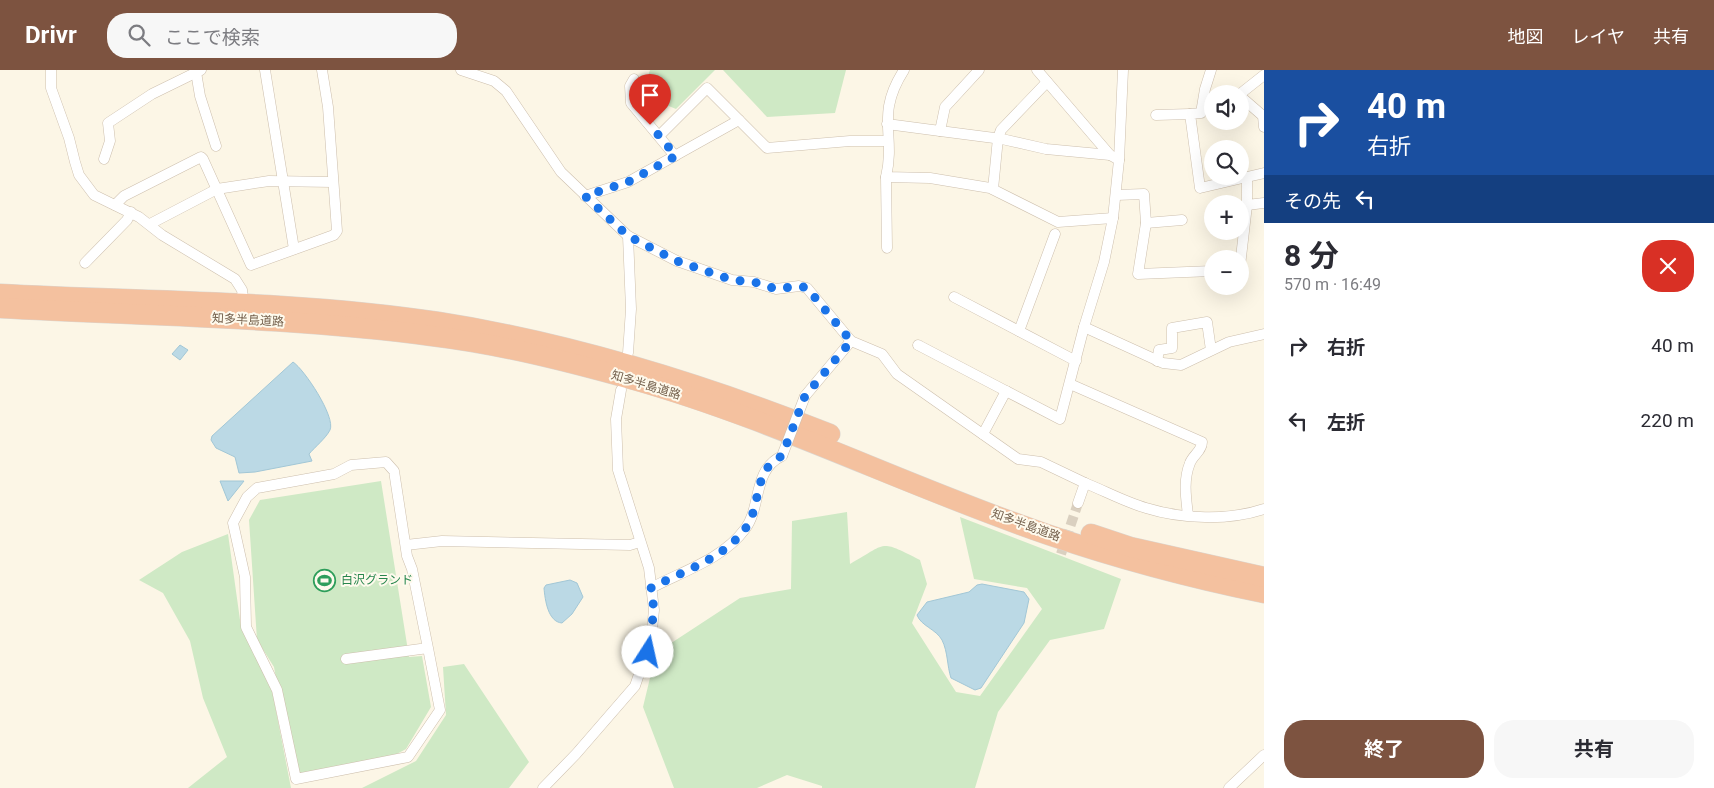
<!DOCTYPE html>
<html lang="ja">
<meta charset="utf-8">
<style>
body{margin:0;font-family:Roboto,"Noto Sans JP",sans-serif;background:#f7f7f7;color:#2b2b33;height:100vh;display:flex;flex-direction:column;font-size:19px;white-space:nowrap}
*{box-sizing:border-box;margin:0}
p{font-size:16px;color:#7c7c81}
.icon{flex:none;width:28px;height:28px;fill:none;stroke:currentColor;stroke-width:2;stroke-linecap:round;stroke-linejoin:round}
.map{position:relative;flex:1;overflow:hidden}
.details{display:flex;flex-direction:column;background:#fff;width:450px}
.details>*{flex:none}
.banner{background:#1a4fa0;color:#fff;overflow:hidden}
.controls{position:absolute;left:1204px;top:15px;display:grid;gap:10px}
.controls a{display:grid;place-items:center;width:45px;height:45px;border-radius:50%;background:#fff;box-shadow:0 5px 20px #0002;font-size:25px}
.pin{position:absolute;display:grid;place-items:center;width:42px;height:42px;color:#fff;margin:-51px -21px;border-radius:50% 50% 50% 0;rotate:-45deg;box-shadow:0 0 5px #0007}
.pin .icon{rotate:45deg}
.me{position:absolute;width:55px;margin:-28px;rotate:10deg;stroke-linejoin:round;filter:drop-shadow(0 0 4px #0008)}
.turn{display:flex;align-items:center;gap:18px;height:105px;padding:0 20px;font-size:22px}
.turn .icon{width:65px;height:65px;stroke-width:2.5}
.turn b{display:block;font-size:35px;line-height:42px}
.then{display:flex;align-items:center;height:48px;padding:0 20px;background:#0003;gap:10px;font-size:19px}
.round{display:grid;place-items:center;flex:none;width:52px;height:52px;border-radius:20px;background:#f7f7f7}
.headline{display:flex;align-items:center;justify-content:space-between;height:85px;padding:0 20px}
h1{font-size:30px;font-weight:700;line-height:38px}
.primary-button{display:flex;gap:10px;margin-top:auto;padding:10px 20px}
.primary-button a{flex:1;height:58px;border-radius:20px;background:#7d5340;color:#fff;font-size:20px;font-weight:700;line-height:58px;text-align:center}
.primary-button a+a{background:#f7f7f7;color:#2b2b33}
ul{padding:0;list-style:none}
li{display:flex;align-items:center;gap:15px;height:75px;padding:0 20px}
li div{flex:1}
li b{display:block;font-size:19px}
li em{font-style:normal}
header{display:flex;align-items:center;gap:30px;box-sizing:border-box;height:70px;padding:0 25px;background:#7d5340;color:#fff}
header strong{font-size:24px}
nav{display:flex;gap:28px;margin-inline-start:auto;font-size:18px}
.search{width:350px;height:45px;background:#f7f7f7;display:flex;align-items:center;gap:12px;box-sizing:border-box;padding:0 18px;border-radius:20px;color:#7c7c81;font-size:19px}
main{display:flex;flex:1;min-height:0}
.map>svg:first-child{display:block}
</style>
<header>
<strong>Drivr</strong>
<div class="search"><svg class="icon" aria-label="search" viewBox="0 0 24 24"><circle cx="10" cy="10" r="6"/><path d="M15 15l6 6"/></svg>ここで検索</div>
<nav><a>地図</a><a>レイヤ</a><a>共有</a></nav>
</header>
<main>
<div class="map">
<svg width="1264" height="718" viewBox="0 0 1264 718">
<rect width="100%" height="100%" fill="#fcf6e6"/>
<g fill="#cfe9c5">
<polygon points="650,0 715,0 676,39 642,25"/>
<polygon points="723,0 846,0 835,43 767,47"/>
<polygon points="381,411 409,587 422,586 431,637 406,679 375,696 294,711 274,597 257,570 249,450 260,430"/>
<path d="M847,442L850,494C888,473 878,469 920,490L927,514L912,553L956,622L980,626L1042,539L1027,518L974,509L960,447L1121,509L1104,559L1050,570L998,642L975,718H822V716L787,705L757,718H674L643,637L656,583L740,528L791,519L792,451Z"/>
<polygon points="228,464 241,557 272,620 291,718 188,718 227,687 203,628 190,571 163,523 139,510 182,482"/>
<polygon points="464,594 529,692 509,718 362,718 416,691 446,645 443,597"/>
</g>
<g fill="#bbd9e5" stroke="#a2c7d6">
<polygon points="180,275 188,280 180,290 172,284"/>
<path d="M293,292C304,299 336,347 330,360C326,368 315,377 309,384L312,391L255,402L239,403L235,387L216,378L211,370L212,366Z"/>
<polygon points="220,411 244,411 228,431"/>
<path d="M570,510L577,513L583,527L572,544L562,553C548,552 545,530 544,518L546,515Z"/>
<path d="M982,514L1024,522L1029,529L1024,553L981,618L975,620L951,608C947,596 948,582 942,570C936,559 921,556 917,545L927,532L969,522L977,515Z"/>
</g>
<g fill="none" stroke-linecap="round" stroke-linejoin="round">
<polyline stroke="#dad0c0" stroke-width="10" stroke-dasharray="10 5" stroke-linecap="butt" points="1061,484 1078,433"/>
<defs>
<g id="minor">
<polyline points="51,0 51,18 69,68 75,92 79,105 94,125 139,147 162,165 235,209 242,220 243,228"/>
<polyline points="265,0 294,179"/>
<polyline points="461,0 494,11 506,21 561,102 628,166 677,191 732,210 754,212 776,219 799,216 807,218 851,271 882,284 897,304 1018,389 1041,392 1085,413"/>
<path d="M904,0C875,45 896,64 886,107L930,108L990,118L1058,152L1113,148"/>
<polyline points="1211,0 1205,19 1201,43 1190,44 1200,118 1247,107 1247,135 1264,133"/>
<polyline points="196,2 200,26 216,76"/>
<polyline points="634,9 630,16 631,33 675,86"/>
<polyline points="1240,24 1264,5"/>
<polyline points="1240,26 1263,46 1264,57"/>
<polyline points="1156,45 1190,44"/>
<polyline points="887,54 940,61 945,37 979,0"/>
<polyline points="940,61 1002,69 1046,79 1110,85"/>
<polyline points="659,66 707,18 739,50"/>
<polyline points="104,89 110,71 108,53 152,24 201,0"/>
<polyline points="1119,90 1123,0"/>
<polyline points="886,107 887,178"/>
<polyline points="1247,107 1264,103"/>
<polyline points="993,119 998,68 1001,60 1047,12"/>
<polyline points="1116,125 1144,124 1146,153 1138,204 1212,201"/>
<polyline points="585,126 628,112 739,50 767,78 850,71 887,71"/>
<polyline points="115,135 124,126 201,87 203,89 251,195 334,165 337,161 328,37 322,0"/>
<polyline points="1146,153 1182,150"/>
<polyline points="150,154 217,119 269,111 333,112"/>
<polyline points="85,193 127,150 131,142"/>
<polyline points="1240,196 1247,135"/>
<polyline points="954,227 1076,291"/>
<polyline points="1084,257 1163,293 1181,295 1229,272 1264,264"/>
<polyline points="1019,261 1055,164"/>
<polyline points="918,275 1006,321"/>
<polyline points="628,283 631,239 628,166"/>
<polyline points="1157,291 1159,280 1172,278 1172,258 1207,252 1211,280"/>
<path d="M1070,314L1202,372C1202,381 1193,385 1190,393C1183,410 1186,428 1188,445"/>
<polyline points="805,326 851,271"/>
<polyline points="983,364 1006,321 1060,349 1084,257 1104,192 1113,148 1119,90 1110,85 1037,0"/>
<path d="M1078,433L1085,413C1105,421 1125,432 1146,438C1181,449 1229,451 1264,439"/>
<polyline points="406,475 442,471 630,475 640,472"/>
<path d="M651,518C683,501 723,489 745,459C762,437 752,400 782,386"/>
<polyline points="346,589 428,578 412,499 407,486 394,401 386,392 351,395 334,404 257,418 247,427 233,453 245,507 246,557 277,620 296,709 408,687 440,640 428,578"/>
<polyline points="543,718 576,684 635,616 651,569 654,540 649,498 618,400 616,349 621,320"/>
<polyline points="1229,718 1264,685"/>
</g>
<g id="motorway">
<path d="M0,224C146,232 293,230 438,252C573,273 703,314 830,364"/>
<path d="M0,238C144,246 289,247 432,266C499,274 566,291 631,309C774,349 908,417 1049,465C1119,489 1191,508 1264,523"/>
<polyline points="1091,464 1130,477 1264,507"/>
</g>
</defs>
<use href="#minor" stroke="#cdbfad" stroke-width="11"/>
<use href="#motorway" stroke="#dbd6d0" stroke-width="21"/>
<use href="#minor" stroke="#fff" stroke-width="10"/>
<use href="#motorway" stroke="#f4c19f" stroke-width="20"/>
<defs>
<polyline id="minor-bridge" points="782,386 805,326"/>
</defs>
<use href="#minor-bridge" stroke="#cdbfad" stroke-width="11" stroke-linecap="butt"/>
<use href="#minor-bridge" stroke="#fff" stroke-width="10"/>
</g>
<g fill="none" stroke-linecap="round" stroke-linejoin="round">
<path stroke="#1a73e8" stroke-width="9" stroke-dasharray="0 16.2" d="M648,582L654,540L651,518C683,501 723,489 745,459C762,437 752,400 782,386L805,326L851,271L807,218L799,216L776,219L754,212L732,210L677,191L628,166L585,126L628,112L676,86L650,55"/>
</g>
<defs>
<symbol id="stadium-ring" viewBox="-11 -11 22 22"><circle r="9.5" fill="#fefaed" stroke="#2e9e5b" stroke-width="1.5"/><path d="M0-5a6.5 5 0 1 0 0 10a6.5 5 0 1 0 0-10ZM-3.5-1.8h7v3.6h-7Z" fill="#2e9e5b"/></symbol>
</defs>
<g fill-rule="evenodd">
<use href="#stadium-ring" x="312" y="498" width="25" height="25"/>
</g>
<g text-anchor="middle" dominant-baseline="central" stroke-width="4" stroke-linejoin="round" paint-order="stroke">
<g font-size="12" fill="#74604c" stroke="#fefaed">
<text transform="translate(248 250) rotate(3)">知多半島道路</text>
<text transform="translate(646 315) rotate(17)">知多半島道路</text>
<text transform="translate(1026 455) rotate(20)">知多半島道路</text>
</g>
<g font-size="12" fill="#27864d" stroke="#fefaed" text-anchor="start">
<text x="341" y="510">白沢グランド</text>
</g>
</g>
</svg>
<div class="controls">
<a><svg class="icon" aria-label="sound" viewBox="0 0 24 24"><path d="M4 9h4l5-4v14l-5-4H4zM17 9q2 3 0 6"/></svg></a>
<a><svg class="icon" aria-label="search" viewBox="0 0 24 24"><circle cx="10" cy="10" r="6"/><path d="M15 15l6 6"/></svg></a>
<a>+</a>
<a>−</a>
</div>
<div class="pin" style="left:650px;top:55px;background:#d93025"><svg class="icon" aria-label="arrive" viewBox="0 0 24 24"><path d="M6 21V4h12l-3 4 3 4H6"/></svg></div>
<svg class="me" style="left:648px;top:582px" viewBox="-20 -20 40 40"><circle r="19" fill="#fff"/><path d="M0-13L10 11 0 6-10 11z" fill="#1a73e8"/></svg>
</div>
<section class="details">
<div class="banner">
<div class="turn"><svg class="icon" aria-label="right" viewBox="0 0 24 24"><path d="M7 20v-9h11M14 6l5 5-5 5"/></svg><div><b>40 m</b>右折</div></div>
<div class="then">その先<svg class="icon" aria-label="left" viewBox="0 0 24 24"><path d="M17 20v-9H6M10 6l-5 5 5 5"/></svg></div>
</div>
<div class="headline"><div><h1>8 分</h1><p>570 m · 16:49</p></div><a class="round" style="background:#d93025;color:#fff"><svg class="icon" aria-label="close" viewBox="0 0 24 24"><path d="M6 6l12 12M18 6L6 18"/></svg></a></div>
<ul>
<li><svg class="icon" aria-label="right" viewBox="0 0 24 24"><path d="M7 20v-9h11M14 6l5 5-5 5"/></svg><div><b>右折</b></div><em>40 m</em></li>
<li><svg class="icon" aria-label="left" viewBox="0 0 24 24"><path d="M17 20v-9H6M10 6l-5 5 5 5"/></svg><div><b>左折</b></div><em>220 m</em></li>
</ul>
<div class="primary-button"><a>終了</a><a>共有</a></div>
</section>
</main>
